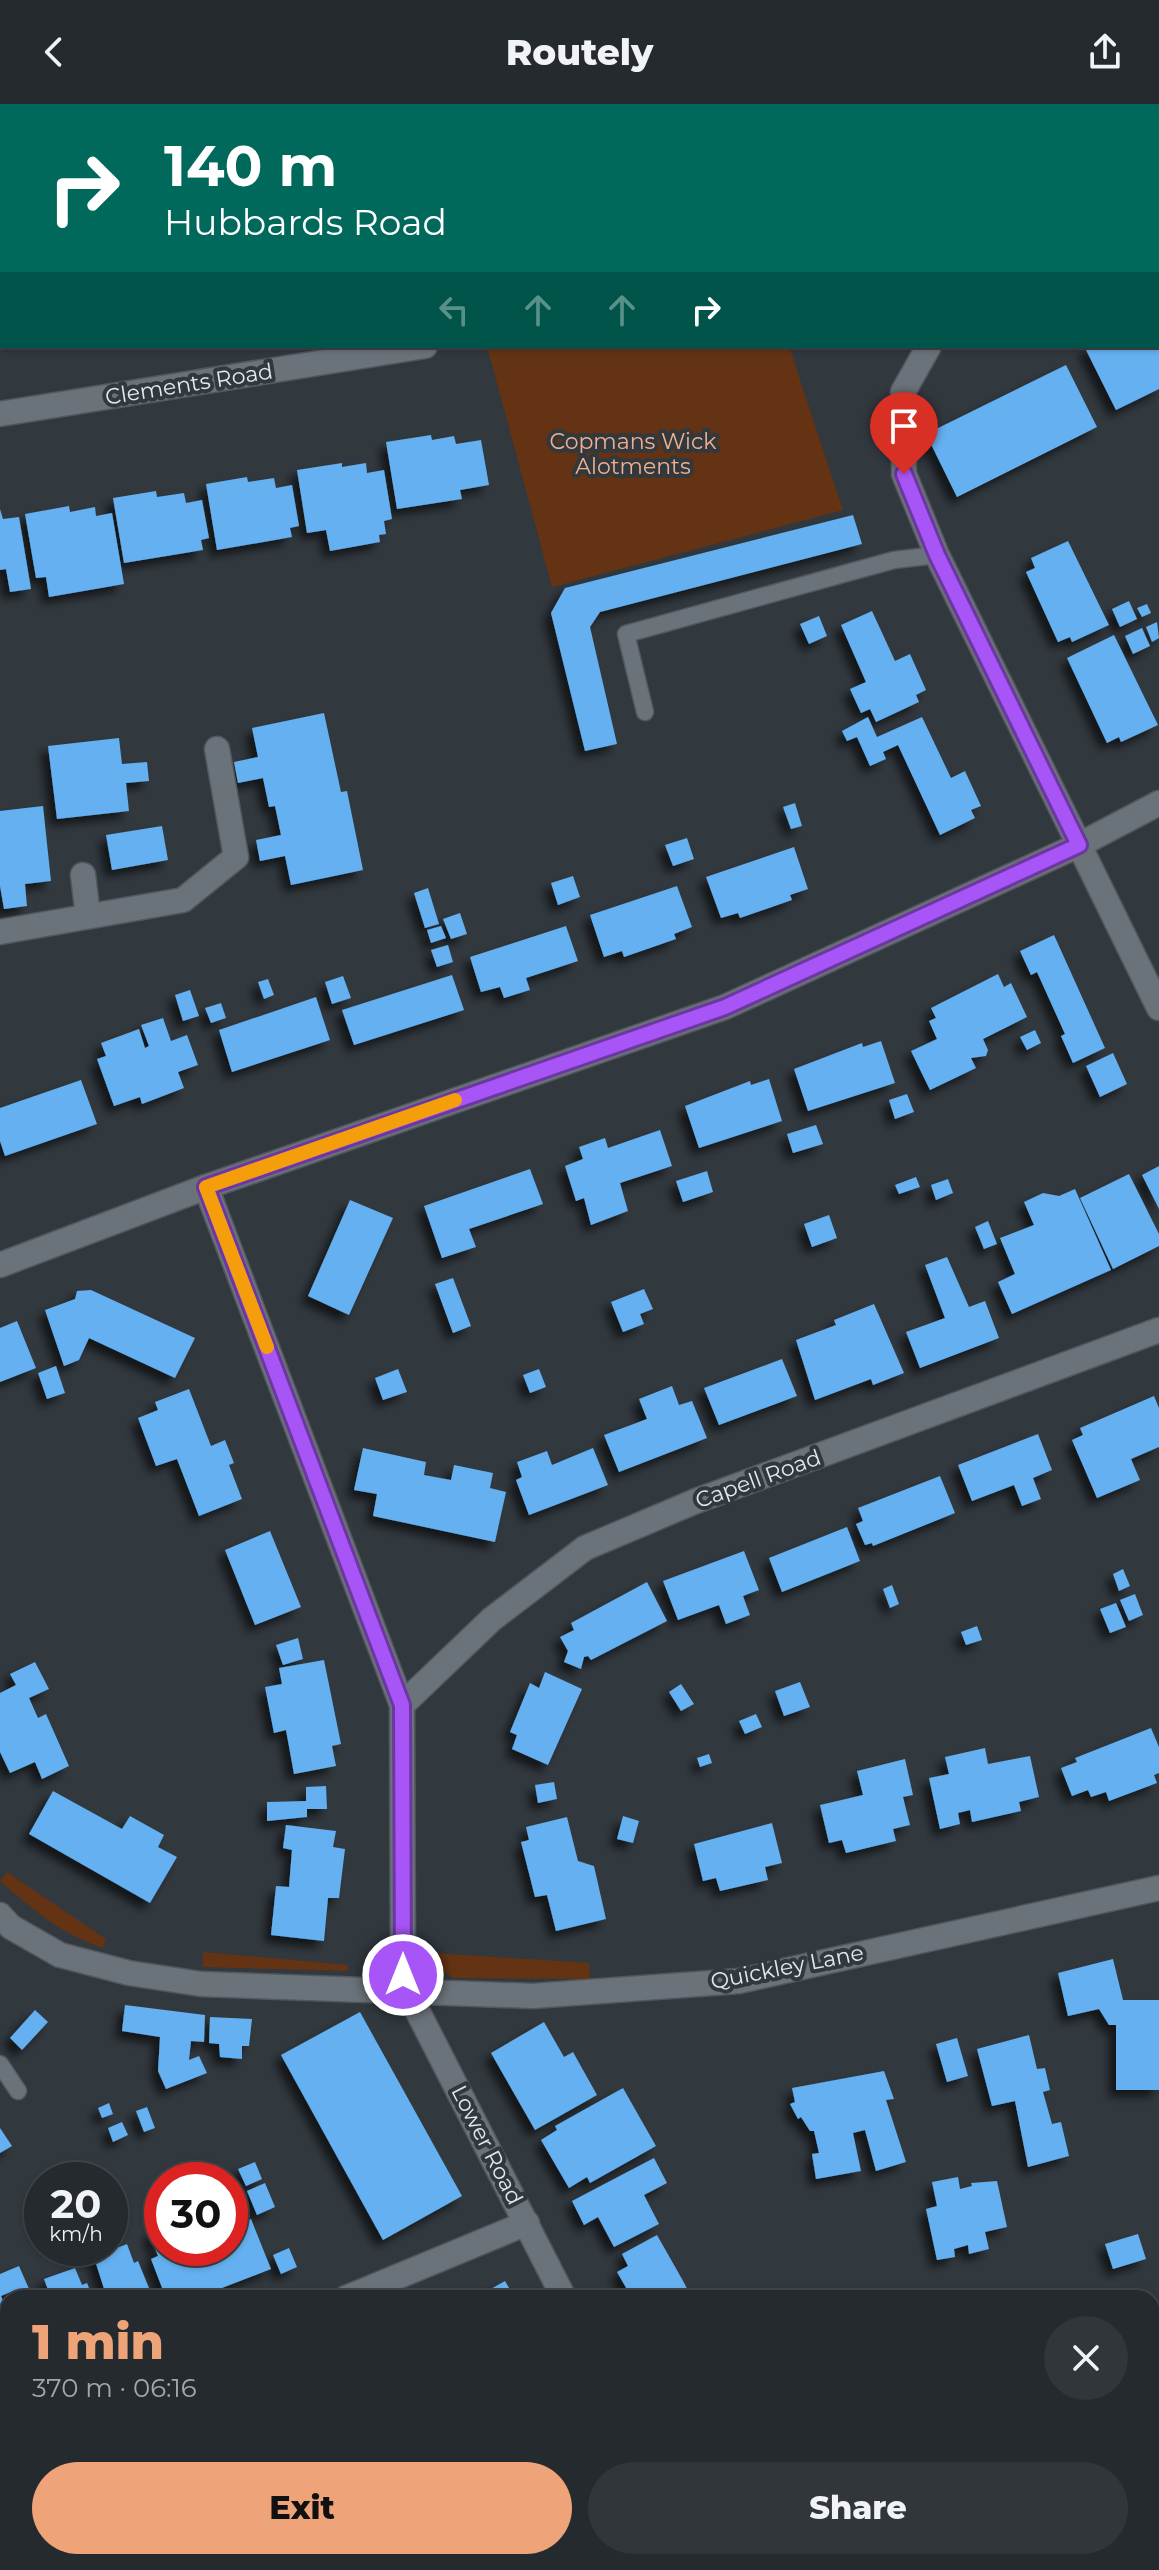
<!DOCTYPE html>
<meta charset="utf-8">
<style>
body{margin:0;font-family:Montserrat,sans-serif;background:#31363a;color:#f1f3f6;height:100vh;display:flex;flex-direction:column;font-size:30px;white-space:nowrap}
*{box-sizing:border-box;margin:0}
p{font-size:26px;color:#a3a7aa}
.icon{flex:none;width:44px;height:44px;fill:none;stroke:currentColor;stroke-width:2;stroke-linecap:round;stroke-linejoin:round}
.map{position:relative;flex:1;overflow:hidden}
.details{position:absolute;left:0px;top:2186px;width:1160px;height:280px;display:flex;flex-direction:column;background:#252a2e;border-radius:24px 24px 0 0;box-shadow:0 2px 6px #0004,0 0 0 2px #42464a}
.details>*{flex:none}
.hud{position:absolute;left:0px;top:0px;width:1160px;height:244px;box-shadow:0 2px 6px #0004,0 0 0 2px #42464a;background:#00695c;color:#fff;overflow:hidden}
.speed{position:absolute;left:24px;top:2058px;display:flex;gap:16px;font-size:40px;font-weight:700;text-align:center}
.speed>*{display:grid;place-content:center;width:104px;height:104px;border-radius:50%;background:#252a2e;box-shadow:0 2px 6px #0004,0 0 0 2px #42464a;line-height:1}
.speed small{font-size:20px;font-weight:400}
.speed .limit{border:12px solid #d22;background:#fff;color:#111}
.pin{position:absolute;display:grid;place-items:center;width:68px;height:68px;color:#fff;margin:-82px -34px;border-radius:50% 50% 50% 0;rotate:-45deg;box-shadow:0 0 8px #0007}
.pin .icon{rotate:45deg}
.me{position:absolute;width:88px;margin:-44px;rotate:0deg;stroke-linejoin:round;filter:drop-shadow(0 0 6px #0008)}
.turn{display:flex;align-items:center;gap:28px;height:168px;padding:0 32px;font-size:36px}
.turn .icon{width:104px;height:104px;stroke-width:2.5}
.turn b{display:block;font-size:56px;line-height:68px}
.lanes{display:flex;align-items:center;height:76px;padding:0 32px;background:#0003;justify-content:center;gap:40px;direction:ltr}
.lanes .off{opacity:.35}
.round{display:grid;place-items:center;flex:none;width:84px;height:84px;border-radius:42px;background:#31363a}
.summary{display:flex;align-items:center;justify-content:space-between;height:136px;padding:0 32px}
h1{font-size:48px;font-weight:800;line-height:60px;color:#efa378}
.action{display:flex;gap:16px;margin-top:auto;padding:16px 32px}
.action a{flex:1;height:92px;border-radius:48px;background:#efa378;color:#111;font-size:32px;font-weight:800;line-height:92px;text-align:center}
.action a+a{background:#31363a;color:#f1f3f6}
header{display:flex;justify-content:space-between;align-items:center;height:104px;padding:0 32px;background:#252a2e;font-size:36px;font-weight:800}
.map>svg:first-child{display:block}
</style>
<header><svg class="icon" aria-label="back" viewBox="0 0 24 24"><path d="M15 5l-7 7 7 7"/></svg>Routely<svg class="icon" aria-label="share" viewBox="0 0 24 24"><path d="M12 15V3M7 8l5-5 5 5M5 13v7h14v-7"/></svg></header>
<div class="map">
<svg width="1159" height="2466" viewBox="0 0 1159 2466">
<defs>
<filter id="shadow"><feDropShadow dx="-7" dy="7" stdDeviation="4" flood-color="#0009"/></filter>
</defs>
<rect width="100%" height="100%" fill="#31383e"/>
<g fill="#643314">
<polygon points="450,0 1159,0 1159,88 1158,2 445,2"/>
<polygon points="487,242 789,242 843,406 552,483"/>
<path d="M7,1768L106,1835L103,1844C61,1830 33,1806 0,1777Z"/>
<polygon points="203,1848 348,1861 348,1867 203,1863"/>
<polygon points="434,1849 589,1859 590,1875 453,1874 433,1860"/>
<polygon points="0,2395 8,2403 8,2448 0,2440"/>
<polygon points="17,2458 66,2458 75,2466 24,2466"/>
</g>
<g fill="#65b0f0" filter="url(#shadow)">
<polygon points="1088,242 1159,242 1159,285 1116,306 1085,244"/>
<polygon points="1066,261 1097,323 957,393 926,330"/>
<polygon points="431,331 432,336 454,332 456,340 481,336 489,381 460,386 462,395 397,405 386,338"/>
<polygon points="342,359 342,363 366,359 367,369 384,366 392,415 384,417 386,430 379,431 380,438 330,447 326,426 307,429 297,366"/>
<polygon points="247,373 248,378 274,374 276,384 292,381 299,422 290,424 292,433 217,446 206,380"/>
<polygon points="156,387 157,393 184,389 186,399 202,396 209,434 201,436 203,446 124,459 113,394"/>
<polygon points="69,402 70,408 95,403 96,412 112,409 124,480 49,493 46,473 36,474 25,410"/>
<polygon points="0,405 3,415 19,413 31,485 10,488 6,465 0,466"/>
<polygon points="853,411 862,440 600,508 590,523 617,640 585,647 551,509 565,484"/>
<polygon points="1068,437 1109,521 1072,538 1070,533 1058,538 1026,468 1035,464 1031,454"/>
<polygon points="1129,497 1137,515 1120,523 1112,505"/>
<polygon points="1147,500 1151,509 1142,513 1137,504"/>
<polygon points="872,507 895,557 910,550 926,586 916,591 919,598 876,618 870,605 861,609 850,585 866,578 841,521"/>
<polygon points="819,512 827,532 809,540 800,520"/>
<polygon points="1157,518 1159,534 1152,538 1146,523"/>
<polygon points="1142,524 1150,542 1133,550 1125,532"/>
<polygon points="1114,531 1158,621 1121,638 1119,633 1107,639 1067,554"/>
<polygon points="324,609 341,688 347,687 363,766 291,781 285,752 260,757 256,736 281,731 275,702 269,703 263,674 238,679 234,658 258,653 252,624"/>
<polygon points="868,613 877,633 922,613 951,674 965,667 981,702 971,706 975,714 940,731 898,641 883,648 886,655 870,662 857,633 847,637 842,627"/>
<polygon points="119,634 122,660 147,658 149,677 126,679 129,707 57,715 48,642"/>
<polygon points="795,699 802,722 791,725 783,703"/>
<polygon points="43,702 51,777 25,780 27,802 4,805 0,782 0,707"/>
<polygon points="162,722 168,756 112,766 106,731"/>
<polygon points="687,734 694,755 673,762 665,741"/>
<polygon points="794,743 808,785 790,791 792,796 740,814 738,809 721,814 706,773"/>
<polygon points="573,772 580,793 558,801 551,779"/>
<polygon points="677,782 692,823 674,830 676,835 624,853 622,847 604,853 590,811"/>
<polygon points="428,784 439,820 425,824 414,789"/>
<polygon points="460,809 467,830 451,835 443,815"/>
<polygon points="441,822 446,834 431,839 427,826"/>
<polygon points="566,822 578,857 526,874 530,886 504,894 500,883 481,888 470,853"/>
<polygon points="1054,831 1105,944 1073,959 1061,932 1065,930 1037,868 1031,871 1020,847"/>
<polygon points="448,841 453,858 437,863 431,846"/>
<polygon points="998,870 1004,883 1011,879 1027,913 983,935 988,946 986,952 971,954 976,964 930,986 911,947 937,935 929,917 936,914 931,904"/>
<polygon points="452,871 464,906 354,941 342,906"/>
<polygon points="343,872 351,894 332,900 325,878"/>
<polygon points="268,875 274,891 264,895 258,878"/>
<polygon points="190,886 199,912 183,917 175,891"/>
<polygon points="316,893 330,936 232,968 219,926"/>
<polygon points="221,899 226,914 211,919 205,904"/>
<polygon points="163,914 171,937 187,931 198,961 178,968 184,984 142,1000 140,993 114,1002 97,955 106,952 101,939 139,925 145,944 149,942 141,921"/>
<polygon points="1035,926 1041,939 1027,946 1020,933"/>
<polygon points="881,937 895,979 808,1007 794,965 862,939 863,943"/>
<polygon points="1113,949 1127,980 1100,993 1086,962"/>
<polygon points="769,975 782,1017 699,1044 685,1002 750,977 751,981"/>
<polygon points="81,976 97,1020 5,1052 0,1037 0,1004"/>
<polygon points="907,990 914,1008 895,1015 889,996"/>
<polygon points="816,1021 823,1040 793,1049 787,1030"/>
<polygon points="660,1026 672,1062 620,1079 628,1107 591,1121 584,1094 576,1097 565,1062 583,1055 579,1043 605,1034 608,1044"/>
<polygon points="1159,1062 1159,1105 1142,1071"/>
<polygon points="530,1065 543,1100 469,1125 476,1143 442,1154 424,1102"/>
<polygon points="707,1067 713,1088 683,1098 676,1077"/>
<polygon points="1129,1070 1159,1130 1159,1142 1113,1165 1080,1094"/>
<polygon points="916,1073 920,1083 899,1090 895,1081"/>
<polygon points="948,1075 953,1089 936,1096 931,1081"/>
<polygon points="1075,1085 1111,1166 1012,1210 998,1178 1015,1170 1000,1134 1034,1121 1024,1098 1043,1089 1059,1092"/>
<polygon points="350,1096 393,1114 349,1211 308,1192"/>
<polygon points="829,1111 837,1134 812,1143 804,1120"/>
<polygon points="988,1117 997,1140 984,1145 975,1123"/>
<polygon points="947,1153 969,1203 985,1197 999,1234 920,1264 906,1228 945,1214 925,1161"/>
<polygon points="453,1174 471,1222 453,1229 435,1180"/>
<polygon points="644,1185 653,1205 640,1210 644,1220 623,1228 611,1198"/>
<polygon points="91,1186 195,1234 175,1274 89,1234 79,1256 64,1262 45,1206 75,1195 77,1187"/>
<polygon points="874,1200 904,1269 873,1281 871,1275 815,1296 796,1236 836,1221 834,1216"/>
<polygon points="17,1217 36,1264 0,1278 0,1224"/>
<polygon points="782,1255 797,1292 719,1321 704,1284"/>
<polygon points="56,1262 65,1289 47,1295 38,1269"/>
<polygon points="398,1265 407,1288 383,1296 375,1274"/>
<polygon points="539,1265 546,1283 530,1289 523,1271"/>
<polygon points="672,1282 679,1301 692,1297 707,1334 619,1368 604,1331 647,1315 639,1295"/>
<polygon points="189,1285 211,1342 225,1336 234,1359 229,1361 242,1395 199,1412 177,1355 156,1362 138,1314 158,1306 155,1298"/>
<polygon points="1154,1292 1159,1304 1159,1343 1131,1355 1140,1376 1097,1394 1072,1336 1083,1331 1080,1324"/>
<polygon points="1038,1330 1052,1366 1033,1374 1041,1395 1022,1402 1014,1381 972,1397 958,1361"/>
<polygon points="363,1344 426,1358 424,1371 451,1376 454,1361 493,1369 490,1384 506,1388 495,1438 373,1412 377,1390 354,1386"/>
<polygon points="593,1344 608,1381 529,1411 516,1376 522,1373 517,1358 547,1347 552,1361"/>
<polygon points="940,1372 955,1409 873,1442 872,1439 865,1441 856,1420 863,1417 858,1404"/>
<polygon points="847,1423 860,1457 782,1488 769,1454"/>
<polygon points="270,1427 301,1503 255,1521 225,1446"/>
<polygon points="744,1447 759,1486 743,1492 750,1511 726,1520 719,1501 678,1516 663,1477"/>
<polygon points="1123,1465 1130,1482 1119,1487 1113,1470"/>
<polygon points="647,1478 667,1517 591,1556 588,1552 584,1553 581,1565 564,1558 568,1547 560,1533 574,1526 571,1519"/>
<polygon points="892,1481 899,1500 890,1504 883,1485"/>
<polygon points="1135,1490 1143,1511 1129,1517 1120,1496"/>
<polygon points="1116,1499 1126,1523 1110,1529 1100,1505"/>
<polygon points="977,1522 982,1536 966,1541 961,1528"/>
<polygon points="298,1534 303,1555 283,1561 276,1541"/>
<polygon points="324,1556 341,1640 332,1642 336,1662 294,1670 286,1626 274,1629 265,1583 282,1580 279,1564"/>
<polygon points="35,1558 49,1585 29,1594 38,1614 46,1610 69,1662 42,1675 35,1658 10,1669 0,1648 0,1589 16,1581 10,1570"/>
<polygon points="545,1568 582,1585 548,1661 512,1645 517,1631 510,1628 530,1579 539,1584"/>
<polygon points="800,1578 810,1603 784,1612 775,1587"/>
<polygon points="681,1580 694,1600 681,1607 669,1588"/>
<polygon points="756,1610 762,1623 745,1630 739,1617"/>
<polygon points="1151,1624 1159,1643 1159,1669 1154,1671 1157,1679 1109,1697 1106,1688 1091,1693 1088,1686 1072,1692 1061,1664 1077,1658 1075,1654"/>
<polygon points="985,1644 988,1660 1030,1652 1039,1693 1019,1698 1021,1707 972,1718 970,1706 958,1709 960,1720 940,1725 929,1674 949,1670 945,1653"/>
<polygon points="709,1650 712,1659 700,1663 697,1654"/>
<polygon points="905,1655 913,1691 903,1693 910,1721 893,1725 896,1737 846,1749 842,1736 829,1739 820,1701 863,1691 857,1667"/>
<polygon points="554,1678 557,1695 538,1699 535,1681"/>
<polygon points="326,1682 327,1705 307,1705 307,1713 267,1717 267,1698 306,1697 306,1683"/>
<polygon points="53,1687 122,1725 130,1712 164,1731 158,1743 177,1753 150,1799 29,1730"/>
<polygon points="623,1712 639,1717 633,1739 617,1735"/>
<polygon points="567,1713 578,1757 594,1762 606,1815 556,1827 547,1791 535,1793 521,1738 529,1736 526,1723"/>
<polygon points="772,1719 782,1759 765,1763 768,1776 720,1787 716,1774 703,1777 694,1740"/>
<polygon points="286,1721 336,1727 333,1743 345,1745 339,1794 328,1794 324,1837 271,1831 276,1782 289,1783 292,1746 283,1744"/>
<polygon points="1113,1855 1123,1896 1159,1896 1159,1986 1116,1986 1116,1921 1109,1921 1099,1905 1068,1912 1058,1869"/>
<polygon points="125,1901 205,1911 204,1938 191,1937 189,1956 199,1952 207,1969 166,1985 158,1967 160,1933 122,1927"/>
<polygon points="35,1906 48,1918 22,1946 10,1934"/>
<polygon points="360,1908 462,2092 383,2136 281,1951"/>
<polygon points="210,1913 252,1915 249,1942 242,1942 242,1955 220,1953 219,1940 209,1939"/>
<polygon points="544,1918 564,1953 573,1948 597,1991 535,2026 491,1949"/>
<polygon points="1029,1931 1037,1965 1045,1964 1050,1986 1043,1988 1052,2020 1061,2018 1069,2052 1028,2063 1015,1997 992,2002 977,1945"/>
<polygon points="957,1934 968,1972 947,1978 936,1940"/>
<polygon points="884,1967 894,1995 886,1996 906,2058 876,2067 865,2026 853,2029 861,2067 816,2075 812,2050 819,2049 814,2027 810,2027 801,2013 798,2015 790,2000 795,1998 792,1984"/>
<polygon points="623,1984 656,2042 590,2079 587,2073 569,2084 541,2036 557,2026 555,2022"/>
<polygon points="109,1999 113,2010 102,2014 98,2004"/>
<polygon points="147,2003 155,2024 144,2028 136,2007"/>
<polygon points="122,2018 128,2031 113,2038 108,2024"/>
<polygon points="0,2024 12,2042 0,2049"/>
<polygon points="654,2054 667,2079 644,2091 659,2120 614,2143 598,2113 584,2121 572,2097"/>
<polygon points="255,2058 262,2075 246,2082 238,2065"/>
<polygon points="958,2073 960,2085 972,2082 971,2079 997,2077 1007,2123 985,2128 989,2145 969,2150 968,2141 954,2145 955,2153 937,2156 926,2105 937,2102 932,2078"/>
<polygon points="265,2079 275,2103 257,2111 247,2087"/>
<polygon points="236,2094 245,2118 251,2115 271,2165 196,2194 166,2194 151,2155 158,2152 149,2129 162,2124 162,2144 230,2144 230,2096"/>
<polygon points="1138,2130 1146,2155 1113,2165 1105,2140"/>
<polygon points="657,2131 682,2175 692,2194 632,2194 617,2168 628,2162 622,2150"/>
<polygon points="127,2140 134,2159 138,2157 153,2194 107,2194 91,2144 108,2144 109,2147"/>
<polygon points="289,2144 297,2163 281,2170 273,2151"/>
<polygon points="19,2162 33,2194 16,2194 13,2187 1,2192 8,2208 8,2252 0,2233 0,2170"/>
<polygon points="75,2164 82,2181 87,2179 93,2194 51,2194 44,2175"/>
<polygon points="505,2177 515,2194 475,2194"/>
<polygon points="402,2458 420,2458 408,2466"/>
<polygon points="578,2458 628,2458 632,2466 574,2466 571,2462"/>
<polygon points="774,2458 837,2458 842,2466 779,2466"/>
</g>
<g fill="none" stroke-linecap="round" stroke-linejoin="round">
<defs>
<g id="lane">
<polyline points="645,608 626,530 894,456 937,451"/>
<polyline points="0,1960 18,1987"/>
<polyline points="527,2466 541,2458"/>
<polyline points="1020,2466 1035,2458"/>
</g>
<g id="street">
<polyline points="1158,135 1159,134"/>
<polyline points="929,242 903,288 904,370 937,451 1159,904"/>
<polyline points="0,310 425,242"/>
<polyline points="83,771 88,812"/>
<polyline points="0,828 183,796 236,753 217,645"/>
<polyline points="206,1083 402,1601 403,1871 417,1906 564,2194"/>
<polyline points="0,1161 206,1083 725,903 1079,741 1159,699"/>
<polyline points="402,1601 492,1515 585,1444 696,1397 1159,1226"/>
<polyline points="0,1811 11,1823 60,1851 129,1869 201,1880 533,1892 739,1877 1159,1784"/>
<polyline points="346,2194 527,2119"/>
<polyline points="700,2458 705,2466"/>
</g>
</defs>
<use href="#lane" stroke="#52575d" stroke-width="19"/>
<use href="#street" stroke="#52575d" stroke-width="27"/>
<use href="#lane" stroke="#6b737a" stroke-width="16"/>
<use href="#street" stroke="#6b737a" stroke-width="24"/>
</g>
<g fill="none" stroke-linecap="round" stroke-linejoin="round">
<defs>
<polyline id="route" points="403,1871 402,1601 206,1083 725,903 1079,741 937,451 904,370"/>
</defs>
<use href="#route" stroke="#6d37a1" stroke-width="20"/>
<use href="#route" stroke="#a855f7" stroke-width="14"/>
<polyline stroke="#f59e0b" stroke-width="14" points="267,1243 206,1083 455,996"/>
</g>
<g text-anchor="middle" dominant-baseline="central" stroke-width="8" stroke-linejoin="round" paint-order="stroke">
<g font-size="22" fill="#e4e8ec" stroke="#31383e">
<text transform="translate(189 280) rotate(-9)">Clements Road</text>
<text transform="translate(758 1375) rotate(-20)">Capell Road</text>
<text transform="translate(787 1863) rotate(-11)">Quickley Lane</text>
<text transform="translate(487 2041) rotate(63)">Lower Road</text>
</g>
<g font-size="22" fill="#f1b08d" stroke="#31383e">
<text x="633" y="337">Copmans Wick<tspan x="633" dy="25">Alotments</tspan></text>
</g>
</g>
</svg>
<div class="speed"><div>20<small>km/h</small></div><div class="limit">30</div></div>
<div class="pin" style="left:904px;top:370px;background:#d93025"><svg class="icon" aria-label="arrive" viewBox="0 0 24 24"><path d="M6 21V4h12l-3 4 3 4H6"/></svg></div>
<svg class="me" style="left:403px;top:1871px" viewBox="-20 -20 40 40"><circle r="17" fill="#a855f7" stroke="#fff" stroke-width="3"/><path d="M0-11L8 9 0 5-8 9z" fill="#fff"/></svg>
<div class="hud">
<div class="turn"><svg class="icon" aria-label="right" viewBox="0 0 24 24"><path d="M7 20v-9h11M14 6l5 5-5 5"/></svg><div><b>140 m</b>Hubbards Road</div></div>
<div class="lanes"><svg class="icon off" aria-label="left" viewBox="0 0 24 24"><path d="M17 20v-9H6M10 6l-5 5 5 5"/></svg><svg class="icon off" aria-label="ahead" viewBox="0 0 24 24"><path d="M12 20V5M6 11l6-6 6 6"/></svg><svg class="icon off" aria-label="ahead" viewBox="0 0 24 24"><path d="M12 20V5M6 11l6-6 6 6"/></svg><svg class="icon" aria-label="right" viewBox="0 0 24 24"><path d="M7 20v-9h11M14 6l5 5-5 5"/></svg></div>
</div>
<section class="details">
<div class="summary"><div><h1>1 min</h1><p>370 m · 06:16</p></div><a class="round"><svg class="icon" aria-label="close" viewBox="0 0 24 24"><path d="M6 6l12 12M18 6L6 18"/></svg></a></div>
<div class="action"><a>Exit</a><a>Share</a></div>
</section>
</div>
